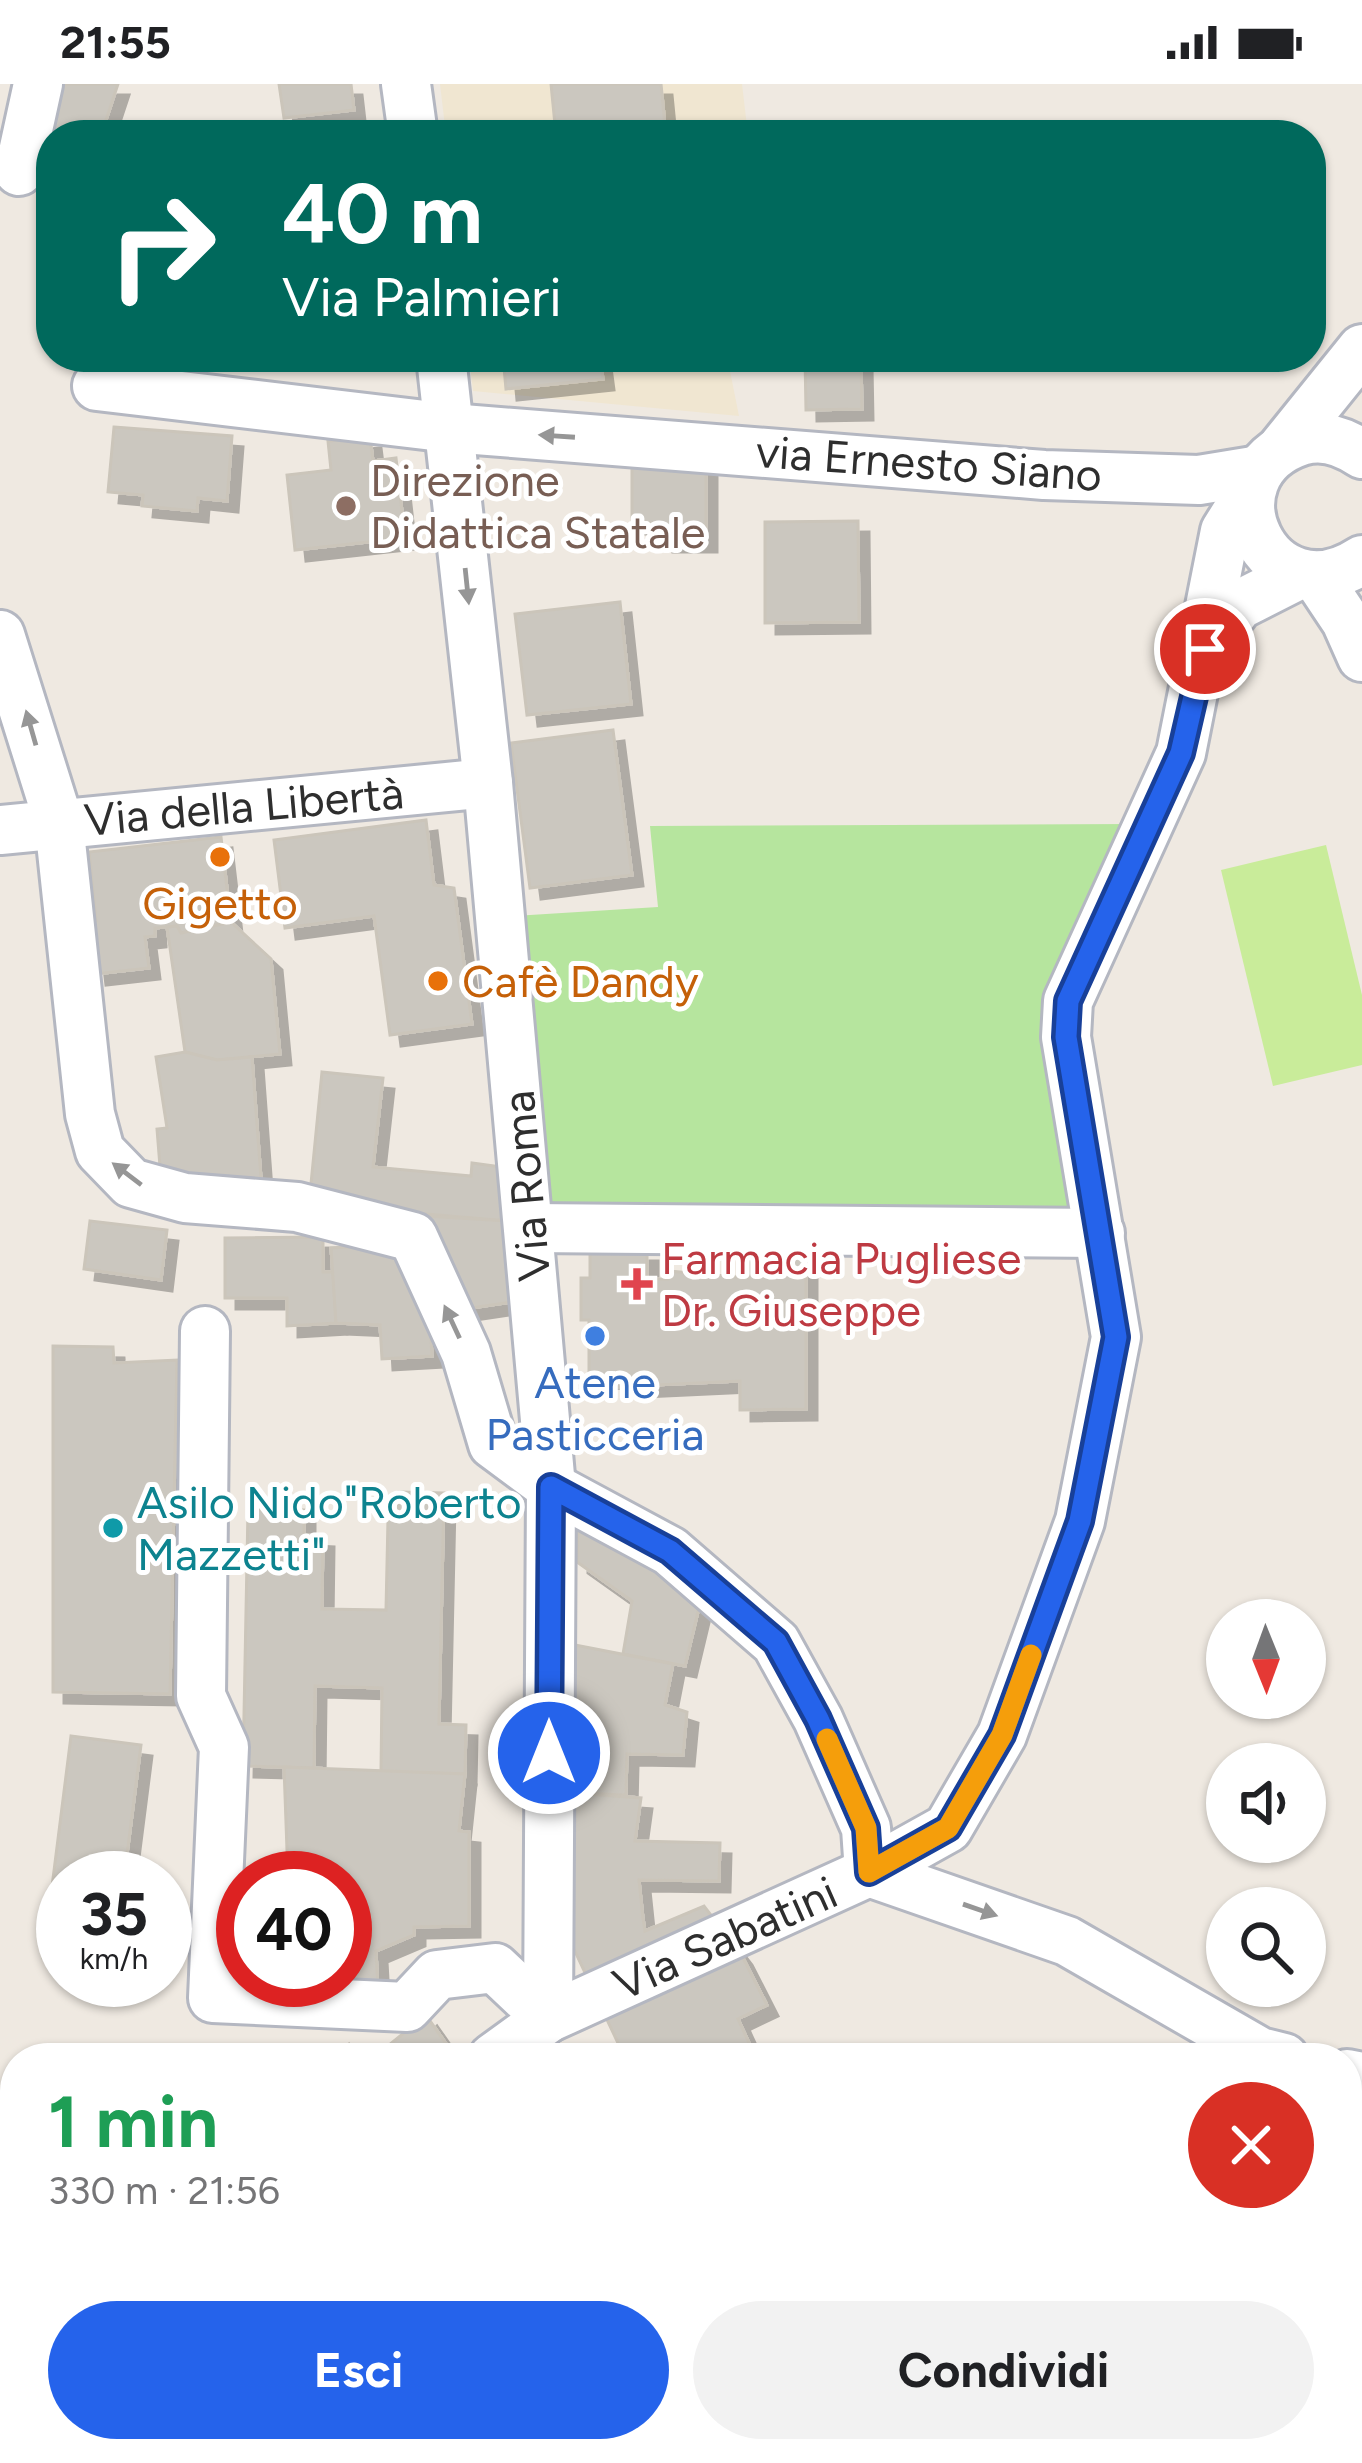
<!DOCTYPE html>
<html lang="it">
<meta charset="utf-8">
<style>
body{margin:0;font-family:Figtree,sans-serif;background:#f2f2f2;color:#202124;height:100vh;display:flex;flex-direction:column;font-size:45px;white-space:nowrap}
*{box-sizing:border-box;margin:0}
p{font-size:39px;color:#757577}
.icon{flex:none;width:66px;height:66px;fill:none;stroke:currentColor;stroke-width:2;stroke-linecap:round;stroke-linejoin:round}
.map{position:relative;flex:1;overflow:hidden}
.drawer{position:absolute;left:0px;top:1959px;width:1362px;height:420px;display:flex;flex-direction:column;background:#fff;border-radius:48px 48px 0 0;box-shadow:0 3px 9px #0004}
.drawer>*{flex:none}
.top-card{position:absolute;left:36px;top:36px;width:1290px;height:252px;border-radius:48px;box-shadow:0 3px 9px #0004;background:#00695c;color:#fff;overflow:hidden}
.needle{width:78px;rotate:179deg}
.controls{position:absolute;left:1206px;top:1515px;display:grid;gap:24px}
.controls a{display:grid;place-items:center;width:120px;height:120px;border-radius:50%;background:#fff;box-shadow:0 3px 9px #0004;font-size:60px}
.speed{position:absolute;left:36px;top:1767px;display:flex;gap:24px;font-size:60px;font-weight:700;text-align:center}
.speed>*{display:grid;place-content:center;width:156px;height:156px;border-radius:50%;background:#fff;box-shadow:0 3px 9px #0004;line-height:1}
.speed small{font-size:30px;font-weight:400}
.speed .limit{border:18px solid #d22;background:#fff;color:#111}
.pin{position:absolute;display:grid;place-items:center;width:102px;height:102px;color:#fff;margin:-51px;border:6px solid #fff;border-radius:50%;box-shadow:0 3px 12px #0007}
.me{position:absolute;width:132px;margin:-66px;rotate:0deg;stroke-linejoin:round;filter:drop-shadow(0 0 9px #0008)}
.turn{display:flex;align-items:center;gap:42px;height:252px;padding:0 48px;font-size:54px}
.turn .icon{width:156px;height:156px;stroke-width:2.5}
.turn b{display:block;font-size:84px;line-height:102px}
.round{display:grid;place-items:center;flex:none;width:126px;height:126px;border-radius:63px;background:#f2f2f2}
.overview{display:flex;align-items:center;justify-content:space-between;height:204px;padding:0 48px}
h1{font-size:72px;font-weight:700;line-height:90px;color:#1e9e55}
.button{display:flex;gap:24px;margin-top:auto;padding:24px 48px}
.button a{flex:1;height:138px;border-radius:72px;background:#2563eb;color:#fff;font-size:48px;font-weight:700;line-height:138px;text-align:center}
.button a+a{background:#f2f2f2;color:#202124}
.status{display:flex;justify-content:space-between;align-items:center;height:84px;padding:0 60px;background:#fff;direction:ltr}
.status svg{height:33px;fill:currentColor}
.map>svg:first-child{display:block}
</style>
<div class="status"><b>21:55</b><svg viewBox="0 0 49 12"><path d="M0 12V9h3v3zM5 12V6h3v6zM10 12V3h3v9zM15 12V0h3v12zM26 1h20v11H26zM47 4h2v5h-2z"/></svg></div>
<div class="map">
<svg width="1362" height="2379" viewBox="0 0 1362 2379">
<defs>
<filter id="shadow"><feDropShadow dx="11" dy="11" stdDeviation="0" flood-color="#0004"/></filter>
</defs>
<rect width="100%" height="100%" fill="#efe9e1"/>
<g fill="#f0e6d1">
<polygon points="440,0 742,0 748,51 446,51"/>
<polygon points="469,273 760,273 729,282 739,332 473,307"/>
</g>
<polygon fill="#b6e59e" points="1136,740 1060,895 1096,1159 546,1158 514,832 658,823 650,742"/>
<polygon fill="#c9ec9a" points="1326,761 1362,911 1362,981 1273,1002 1221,786"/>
<g fill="#cbc7bf" stroke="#cbc5ba" stroke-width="3" filter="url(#shadow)">
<polygon points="52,0 118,0 101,51 51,55 36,50"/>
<polygon points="279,0 351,0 354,26 284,34"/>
<polygon points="551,0 661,0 666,51 556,51"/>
<polygon points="503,273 600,273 603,295 506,305"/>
<polygon points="805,273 861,273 862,325 806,326"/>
<polygon points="114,343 232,352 227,417 198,414 197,427 142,422 143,411 108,408"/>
<polygon points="370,353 373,377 396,374 405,454 295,466 287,391 331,386 328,357"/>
<polygon points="632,381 706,381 706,457 662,457 662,439 632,439"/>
<polygon points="858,437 859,538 765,539 765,438"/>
<polygon points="620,518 631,620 527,631 515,530"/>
<polygon points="613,646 632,791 530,804 511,659"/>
<polygon points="426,736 434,801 454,804 472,940 390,951 374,832 285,844 274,756"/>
<polygon points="221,753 231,838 181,849 177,842 155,844 155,852 145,853 149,884 95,890 89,838 96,837 89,768"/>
<polygon points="231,838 271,875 280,970 217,976 185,968 167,843 177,842 181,849"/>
<polygon points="185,968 217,976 252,973 261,1094 168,1101 161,1095 157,1045 167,1044 156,973"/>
<polygon points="322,988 383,994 373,1083 471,1092 472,1079 502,1083 508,1137 309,1120"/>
<polygon points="424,1132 508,1137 518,1217 451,1227"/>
<polygon points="90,1137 167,1146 161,1196 84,1185"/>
<polygon points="323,1153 323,1188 333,1188 336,1239 287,1242 287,1214 225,1214 225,1154"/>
<polygon points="377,1161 414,1183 429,1216 432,1272 382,1275 380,1241 336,1239 331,1164"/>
<polygon points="590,1166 647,1166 647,1195 668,1195 668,1187 749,1194 749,1169 806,1169 806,1325 740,1326 740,1297 613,1303 613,1293 589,1294 589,1236 581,1236 581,1194 590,1194"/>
<polygon points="53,1262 113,1263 114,1279 177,1276 170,1610 53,1608"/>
<polygon points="399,1408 444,1409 439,1640 466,1641 465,1690 381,1688 382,1604 315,1602 314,1684 243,1682 248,1425 304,1426 304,1451 323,1452 322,1525 386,1526 388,1435 398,1436"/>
<polygon points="578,1436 702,1511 685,1582 623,1570 632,1517 577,1478"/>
<polygon points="575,1561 673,1580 665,1621 687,1628 683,1671 627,1670 626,1711 573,1709"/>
<polygon points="71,1652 141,1661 124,1794 63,1794 63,1876 43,1874"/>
<polygon points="284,1683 465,1690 459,1747 469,1748 469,1842 414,1843 414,1851 376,1867 378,1903 292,1896 345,1896 345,1794 288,1794"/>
<polygon points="573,1709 641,1714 635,1757 720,1759 719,1797 639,1796 643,1834 645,1847 704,1822 741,1870 767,1921 738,1935 756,1974 625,1974 572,1861"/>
<polygon points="426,1931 456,1974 373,1974"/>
<polygon points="349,1960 357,1974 329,1974"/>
<polygon points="0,2016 15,2018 15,2073 0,2071"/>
<polygon points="0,2148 15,2151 15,2240 0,2238"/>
</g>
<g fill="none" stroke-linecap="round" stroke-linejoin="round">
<defs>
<g id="minor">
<polyline points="406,0 413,51"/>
<polyline points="19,87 38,0"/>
<polyline points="441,273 488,699 551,1403 548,1934"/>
<polyline points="97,302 450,344 1044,391 1199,396 1260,386"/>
<polyline points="1283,363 1362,265"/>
<path d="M1362,370C1343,357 1323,350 1301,357C1199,391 1267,538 1362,476"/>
<polyline points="1316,492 1346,537 1362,573"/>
<polyline points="0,551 59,739 90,1030 100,1067 131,1099 185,1114 297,1123 413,1153 466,1269 493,1360 551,1403 670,1467 776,1559 818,1635 866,1744 869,1788"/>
<polyline points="1205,565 1239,521 1300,490"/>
<polyline points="0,746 488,699"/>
<polyline points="530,1144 1100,1149"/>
<polyline points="205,1247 201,1612 224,1663 213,1914 407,1923 437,1891 495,1884 548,1934"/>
<polyline points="869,1788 1067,1857 1260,1968 1284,1974"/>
<polyline points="493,1974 548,1934 869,1788 948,1744 1002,1651 1080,1437 1116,1253 1066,953 1068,917 1181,669 1225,447 1252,404"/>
<polyline points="1347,1990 1362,1993"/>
<polyline points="0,2085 15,2088"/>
<polyline points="292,2379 294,2364"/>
<polyline points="1158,2379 1160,2364"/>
</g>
</defs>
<use href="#minor" stroke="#b4b7c1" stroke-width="54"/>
<use href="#minor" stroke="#fff" stroke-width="48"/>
</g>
<defs><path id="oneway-solid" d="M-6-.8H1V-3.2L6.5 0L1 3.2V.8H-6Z" transform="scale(3)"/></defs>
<g fill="#969696">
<use href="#oneway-solid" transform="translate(557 352) rotate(-176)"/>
<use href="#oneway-solid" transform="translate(467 502) rotate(84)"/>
<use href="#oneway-solid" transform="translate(31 644) rotate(-106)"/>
<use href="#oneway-solid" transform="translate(127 1090) rotate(-143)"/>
<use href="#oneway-solid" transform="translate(452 1238) rotate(-115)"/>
<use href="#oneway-solid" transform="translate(980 1826) rotate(19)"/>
</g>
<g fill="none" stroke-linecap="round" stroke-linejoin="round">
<defs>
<polyline id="route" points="549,1669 551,1403 670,1467 776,1558 818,1635 866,1744 869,1788 948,1744 1002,1651 1080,1437 1116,1253 1066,953 1068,917 1181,669 1205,565"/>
</defs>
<use href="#route" stroke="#184099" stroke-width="30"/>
<use href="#route" stroke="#2563eb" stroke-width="21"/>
<polyline stroke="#f59e0b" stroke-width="21" points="827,1655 866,1744 869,1788 948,1744 1002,1651 1031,1571"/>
</g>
<circle fill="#8d6e63" stroke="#fff" stroke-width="4.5" cx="346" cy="422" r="12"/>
<g fill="#e8710a" stroke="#fff" stroke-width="4.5">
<circle cx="220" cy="773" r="12"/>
<circle cx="438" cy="897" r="12"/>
</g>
<path fill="#e0444e" stroke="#fff" stroke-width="4.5" d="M631 1182h12v12h12v12h-12v12h-12v-12h-12v-12h12z"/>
<circle fill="#3f7fe0" stroke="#fff" stroke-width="4.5" cx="595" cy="1252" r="12"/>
<circle fill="#0f9aa8" stroke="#fff" stroke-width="4.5" cx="113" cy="1444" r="12"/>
<g text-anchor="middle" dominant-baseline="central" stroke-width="10" stroke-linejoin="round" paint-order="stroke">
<g font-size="45" fill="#2e2e2e" stroke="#fff">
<text transform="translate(929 379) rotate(4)">via Ernesto Siano</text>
<text transform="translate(244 722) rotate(-5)">Via della Libertà</text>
<text transform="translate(526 1102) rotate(-95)">Via Roma</text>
<text transform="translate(725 1854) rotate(-24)">Via Sabatini</text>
</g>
<g font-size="45" fill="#785e54" stroke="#fff" text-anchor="start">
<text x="370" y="396">Direzione<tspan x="370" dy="52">Didattica Statale</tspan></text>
</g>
<g font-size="45" fill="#c56008" stroke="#fff">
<text x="220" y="819">Gigetto</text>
<text x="462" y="897" text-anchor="start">Cafè Dandy</text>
</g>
<g font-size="45" fill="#be3a42" stroke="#fff" text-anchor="start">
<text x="661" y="1174">Farmacia Pugliese<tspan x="661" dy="52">Dr. Giuseppe</tspan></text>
</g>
<g font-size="45" fill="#366cbe" stroke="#fff">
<text x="595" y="1298">Atene<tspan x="595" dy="52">Pasticceria</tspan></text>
</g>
<g font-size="45" fill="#0d838f" stroke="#fff" text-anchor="start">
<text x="137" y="1418">Asilo Nido"Roberto<tspan x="137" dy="52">Mazzetti"</tspan></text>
</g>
</g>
</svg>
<div class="controls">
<a><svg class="needle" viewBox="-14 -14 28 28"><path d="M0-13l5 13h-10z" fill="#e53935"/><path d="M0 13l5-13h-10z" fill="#757577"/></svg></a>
<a><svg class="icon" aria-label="sound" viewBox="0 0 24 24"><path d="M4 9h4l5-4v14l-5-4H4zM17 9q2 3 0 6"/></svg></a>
<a><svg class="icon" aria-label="search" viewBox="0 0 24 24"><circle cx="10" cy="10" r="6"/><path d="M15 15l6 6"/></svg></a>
</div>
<div class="speed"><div>35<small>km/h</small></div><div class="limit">40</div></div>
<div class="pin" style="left:1205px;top:565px;background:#d93025"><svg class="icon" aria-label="arrive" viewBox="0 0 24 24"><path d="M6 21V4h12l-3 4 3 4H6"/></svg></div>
<svg class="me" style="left:549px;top:1669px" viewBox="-20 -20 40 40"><circle r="17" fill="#2563eb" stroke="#fff" stroke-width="3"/><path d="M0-11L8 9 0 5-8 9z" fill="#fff"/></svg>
<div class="top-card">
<div class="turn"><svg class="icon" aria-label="right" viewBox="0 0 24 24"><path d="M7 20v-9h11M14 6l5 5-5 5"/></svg><div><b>40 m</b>Via Palmieri</div></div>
</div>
<section class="drawer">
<div class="overview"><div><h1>1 min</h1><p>330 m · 21:56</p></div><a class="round" style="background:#d93025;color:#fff"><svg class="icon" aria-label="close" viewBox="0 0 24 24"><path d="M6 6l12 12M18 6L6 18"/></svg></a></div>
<div class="button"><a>Esci</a><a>Condividi</a></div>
</section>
</div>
